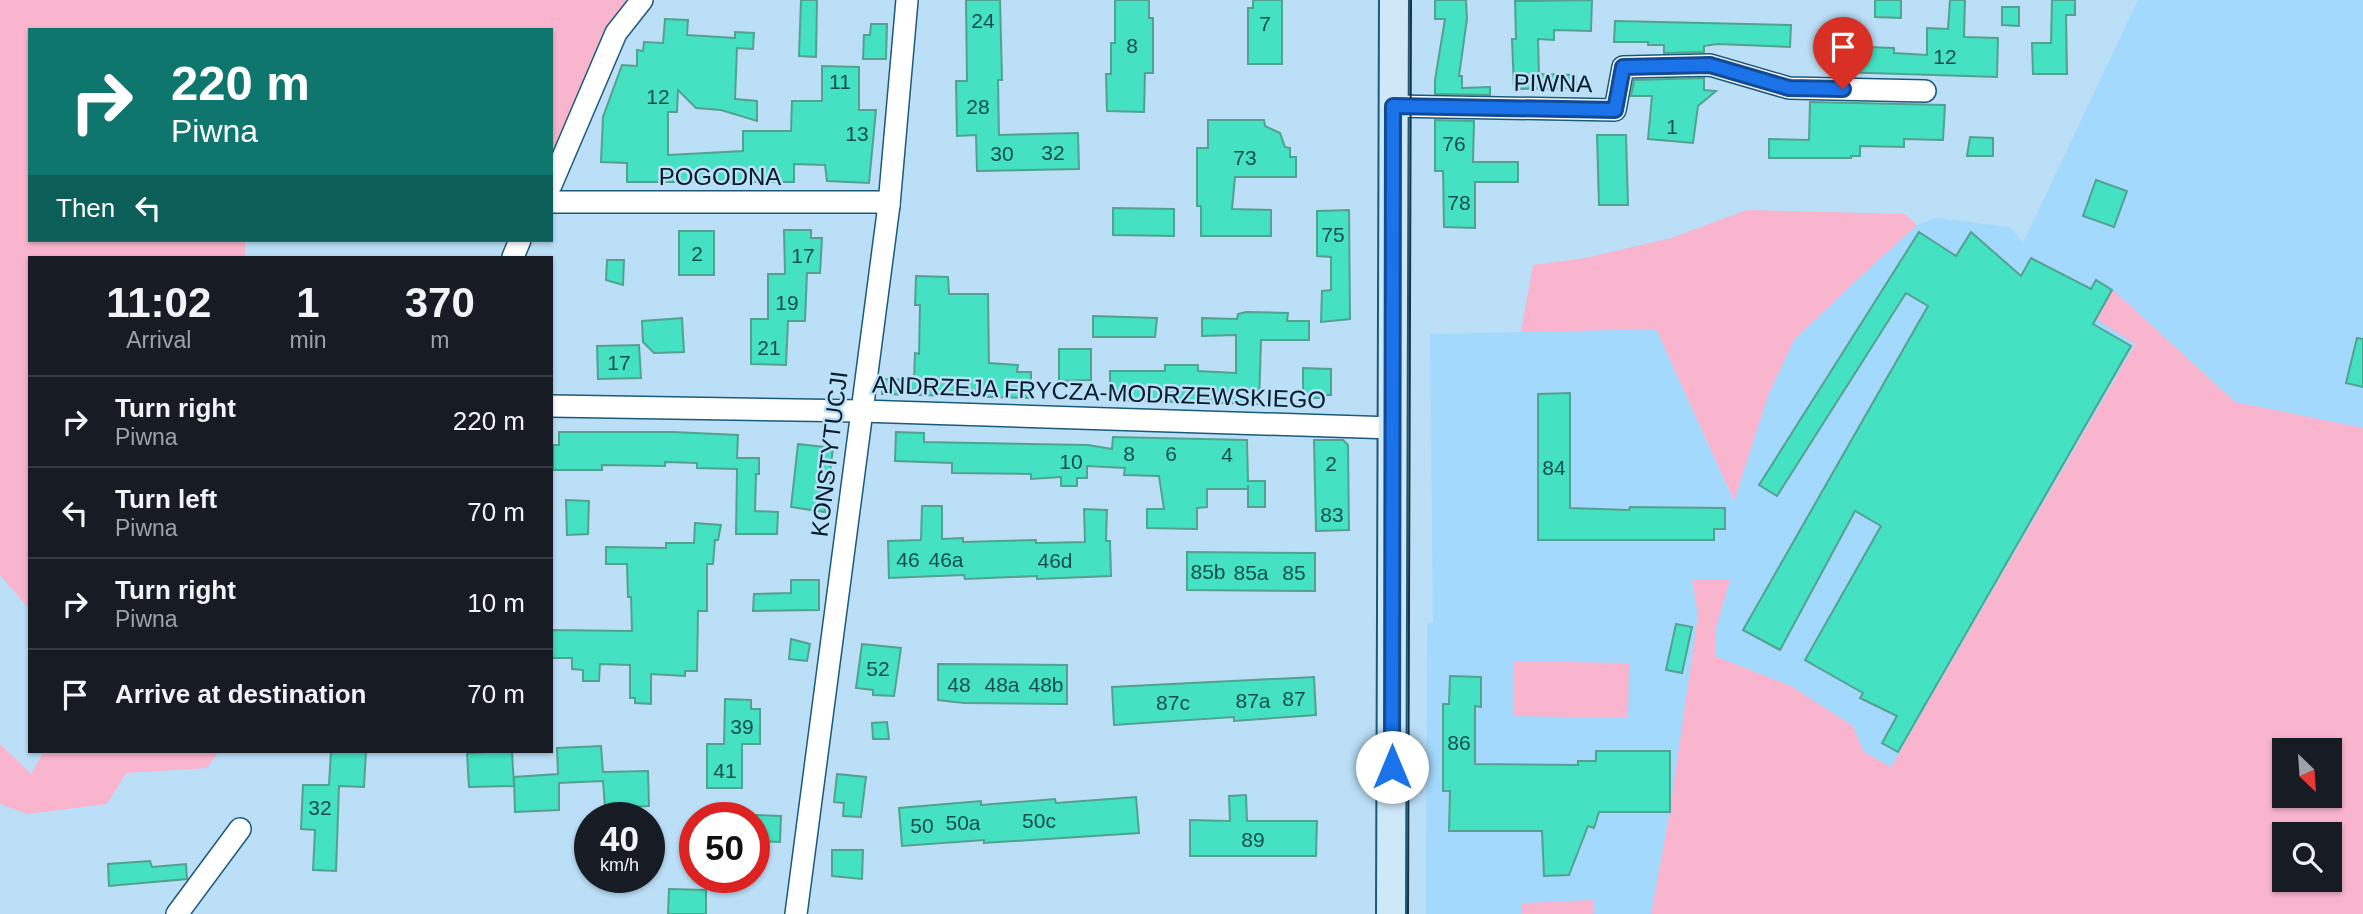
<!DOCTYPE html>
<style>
body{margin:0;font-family:Helvetica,sans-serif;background:#20242c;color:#f1f3f6;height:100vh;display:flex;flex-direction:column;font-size:26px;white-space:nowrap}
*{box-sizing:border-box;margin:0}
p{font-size:23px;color:#9ea1a6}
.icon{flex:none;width:38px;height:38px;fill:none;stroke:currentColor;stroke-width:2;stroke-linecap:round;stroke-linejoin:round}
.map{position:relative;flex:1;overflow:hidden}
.sheet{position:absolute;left:28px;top:256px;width:525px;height:497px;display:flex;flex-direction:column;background:#171b24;border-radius:0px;box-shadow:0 2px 5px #0004}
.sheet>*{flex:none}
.guide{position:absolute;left:28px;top:28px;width:525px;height:214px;border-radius:0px;box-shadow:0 2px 5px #0004;background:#0f766e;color:#fff;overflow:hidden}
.needle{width:46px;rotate:155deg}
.buttons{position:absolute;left:2272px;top:738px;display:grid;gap:14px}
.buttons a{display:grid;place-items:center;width:70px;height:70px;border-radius:0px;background:#171b24;box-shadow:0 2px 5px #0004;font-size:35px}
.speed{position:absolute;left:574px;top:802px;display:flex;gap:14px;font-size:35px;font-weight:700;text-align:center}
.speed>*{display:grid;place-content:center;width:91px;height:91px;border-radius:50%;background:#171b24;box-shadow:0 2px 5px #0004;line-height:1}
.speed small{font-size:18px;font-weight:400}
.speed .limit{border:10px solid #d22;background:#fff;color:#111}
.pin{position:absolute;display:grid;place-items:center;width:60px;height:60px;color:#fff;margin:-72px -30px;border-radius:50% 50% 50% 0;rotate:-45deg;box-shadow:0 0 7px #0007}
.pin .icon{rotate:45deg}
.me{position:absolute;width:77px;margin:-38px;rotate:0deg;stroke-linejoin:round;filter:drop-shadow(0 0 5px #0008)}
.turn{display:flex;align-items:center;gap:24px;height:147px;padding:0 28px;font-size:32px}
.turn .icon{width:91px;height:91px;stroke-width:2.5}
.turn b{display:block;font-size:49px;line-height:60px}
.then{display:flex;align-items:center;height:66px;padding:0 28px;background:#0003;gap:14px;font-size:26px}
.eta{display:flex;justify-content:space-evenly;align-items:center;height:119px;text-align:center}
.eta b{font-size:42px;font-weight:700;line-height:49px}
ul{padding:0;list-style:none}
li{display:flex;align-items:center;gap:21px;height:91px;padding:0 28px;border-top:2px solid #363941}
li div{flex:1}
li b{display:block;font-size:26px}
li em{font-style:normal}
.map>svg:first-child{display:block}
</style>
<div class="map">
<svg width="2363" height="914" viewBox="0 0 2363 914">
<rect width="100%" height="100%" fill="#bbdff7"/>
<polygon fill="#a2d9fc" points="2138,0 2363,0 2363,428 2235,402 2114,291 2135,343 1891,767 1862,751 1853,726 1791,687 1714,656 1715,631 1730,580 1692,580 1698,615 1670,810 1651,914 1426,914 1427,623 1433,622 1430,334 1656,329 1733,500 1769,393 1794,340 1862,275 1917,225 1936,218 2010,227 2023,243"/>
<g fill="#f9b5cd" fill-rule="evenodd">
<polygon points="0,0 627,0 604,30 551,158 551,30 30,30 30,240 245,240 245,257 30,257 30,610 0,575"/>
<polygon points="1747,210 1905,214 1917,225 1862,275 1794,340 1769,393 1734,501 1656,329 1521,332 1533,265 1585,258 1671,238"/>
<path d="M2113,290L2235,402L2363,428V914H1651L1670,810L1698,615L1692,579L1730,580L1715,631V656L1791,686L1853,726L1863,751L1891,767L2135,344L2096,319ZM2284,751H2329V796H2284ZM2284,835H2329V880H2284Z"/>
<polygon points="1514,661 1629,663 1628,718 1513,716"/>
<polygon points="0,744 31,774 44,751 219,751 207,768 126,773 107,804 27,814 0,804"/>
<polygon points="1593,900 1594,914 1521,914 1521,903"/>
</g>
<g fill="#44e1c2" stroke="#53a28f" stroke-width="2">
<polygon points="801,0 817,0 816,57 799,56"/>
<polygon points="966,0 1000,0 1002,80 998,80 999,135 1078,133 1079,169 977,171 976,135 957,136 956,81 967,81"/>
<polygon points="1115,0 1149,0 1149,18 1153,18 1153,73 1145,73 1144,112 1107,111 1106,74 1111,74 1111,43 1115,43"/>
<polygon points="1253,0 1282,0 1282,64 1248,64 1248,8 1253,8"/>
<polygon points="1435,0 1466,0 1467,19 1459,76 1462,76 1462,88 1490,87 1490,95 1435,94 1435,80 1445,19 1435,19"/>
<polygon points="1592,0 1591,31 1554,30 1554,40 1538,39 1539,74 1576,75 1576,88 1514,89 1512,39 1516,39 1515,1"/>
<polygon points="1875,0 1901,0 1901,18 1875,17"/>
<polygon points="1950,0 1965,0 1964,37 1998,38 1997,77 1838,72 1839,46 1894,48 1894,53 1927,55 1927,28 1948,29"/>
<polygon points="2052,0 2075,0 2075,15 2066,15 2067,74 2033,74 2032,43 2051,43"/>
<polygon points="2002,7 2019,7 2019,26 2002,25"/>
<polygon points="665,19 688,20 687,35 735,38 735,32 754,33 753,49 737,48 735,99 757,101 757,121 721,110 696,108 678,90 677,112 668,112 668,155 743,151 743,131 791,131 792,101 822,101 822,66 859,67 859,110 876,110 869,183 827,181 825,165 794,164 794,182 627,182 627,163 601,162 603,117 622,65 637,66 637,50 643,51 644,42 663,43"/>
<polygon points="1615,21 1791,25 1790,47 1717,44 1704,46 1704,52 1664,53 1664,45 1648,45 1648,42 1614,42"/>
<polygon points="871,24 887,24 886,59 863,59 864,35 870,35"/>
<polygon points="1704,78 1704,90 1716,91 1698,106 1693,143 1648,139 1652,96 1631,96 1634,80"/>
<polygon points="1810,102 1945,105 1943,140 1904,139 1904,147 1860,146 1860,156 1851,156 1851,158 1769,158 1769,139 1809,140"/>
<polygon points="1208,120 1264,120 1265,126 1280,133 1285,147 1290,148 1290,157 1296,157 1296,177 1235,177 1232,209 1271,210 1271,236 1201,236 1201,206 1197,206 1197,148 1208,148"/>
<polygon points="1435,120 1474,121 1473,162 1518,162 1518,182 1475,182 1475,228 1444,227 1443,171 1435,171"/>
<polygon points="1597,135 1626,135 1628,205 1599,205"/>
<polygon points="1970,137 1993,138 1993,156 1967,156"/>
<polygon points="2096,180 2127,191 2114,227 2083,216"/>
<polygon points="1113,208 1174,209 1174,236 1113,235"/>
<polygon points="1349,210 1350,319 1321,322 1322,291 1331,290 1331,257 1317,256 1317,211"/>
<polygon points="784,230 811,230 811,238 822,238 820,273 807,273 805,321 788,321 786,365 751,364 751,319 768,319 768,274 785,274"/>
<rect x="679" y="231" width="35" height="44"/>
<polygon points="1919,232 1956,256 1971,232 2021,276 2031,258 2091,289 2096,280 2112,290 2093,324 2131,346 1898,752 1882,743 1897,716 1860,698 1863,693 1805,660 1881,526 1855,511 1780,650 1743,630 1928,306 1906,293 1777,496 1759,485"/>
<polygon points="607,260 624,260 623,285 606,280"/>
<polygon points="916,276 948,277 949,294 988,294 989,363 1018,365 1017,372 1031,372 1031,398 882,394 882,379 914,380 915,353 919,354 920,305 915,305"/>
<polygon points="1246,312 1288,313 1287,321 1309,321 1309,340 1261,340 1259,404 1110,400 1110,371 1165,371 1165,365 1198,365 1198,371 1236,373 1236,335 1202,336 1202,318 1237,319 1238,314"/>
<polygon points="1093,316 1157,318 1155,337 1093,337"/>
<polygon points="682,318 684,352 654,353 643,342 642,321"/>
<polygon points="2357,338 2363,339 2363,387 2346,383"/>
<polygon points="639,345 641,378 598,379 597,346"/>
<polygon points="1059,349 1091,349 1091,380 1059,381"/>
<polygon points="1303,368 1331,369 1331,395 1322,395 1321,398 1305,398 1303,394"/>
<polygon points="1570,393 1570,508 1629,510 1630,507 1725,508 1725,529 1714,529 1714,540 1538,540 1538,394"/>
<polygon points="559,432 673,432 738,435 737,458 759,458 759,474 756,474 755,511 778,512 777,534 736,534 737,469 697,468 697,463 665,462 665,466 602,465 602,470 553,470 553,445 559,445"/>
<polygon points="896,432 924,433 924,442 1088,445 1112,449 1113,437 1247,440 1248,481 1265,481 1265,507 1248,507 1248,485 1248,489 1207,489 1207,507 1197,508 1197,529 1147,528 1147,509 1164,509 1159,476 1124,475 1125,468 1087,466 1087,478 1077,478 1077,486 1061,486 1061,477 1031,479 1031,474 952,473 952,463 895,461"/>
<polygon points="1314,440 1343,440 1348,445 1349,530 1316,531"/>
<polygon points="798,444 833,448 825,512 791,507"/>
<polygon points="566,500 589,501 588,534 567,535"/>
<polygon points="922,506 942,506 942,539 963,538 963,542 1036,540 1036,543 1085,542 1084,509 1107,510 1106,541 1110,541 1111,576 1037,579 1037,576 965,579 964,575 889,578 888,541 921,540"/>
<polygon points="695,523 721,525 718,540 715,540 713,564 707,564 707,611 698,611 697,671 685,671 685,676 651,674 651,704 635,703 635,698 630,698 630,665 600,664 599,681 583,681 583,670 572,669 572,658 551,658 551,630 632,631 631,597 628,597 627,564 606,564 606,547 666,548 666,543 694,543"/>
<polygon points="1187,552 1315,553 1315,591 1187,590"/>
<polygon points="791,580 819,580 819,610 753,611 754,594 791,593"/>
<polygon points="1676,624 1692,627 1682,673 1666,670"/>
<polygon points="791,639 810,644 807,661 789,659"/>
<polygon points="862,644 901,648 894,696 873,695 873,690 856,688"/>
<polygon points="938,664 1067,665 1067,704 964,703 938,700"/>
<polygon points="1450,676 1481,677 1481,707 1475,706 1475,764 1578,765 1578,761 1596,761 1596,751 1670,751 1670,812 1599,812 1594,828 1588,826 1569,875 1544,876 1542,831 1449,831 1450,791 1443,791 1443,704 1449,704"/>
<polygon points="1314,677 1316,715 1234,721 1234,717 1114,725 1112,687"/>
<polygon points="725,699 751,700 751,709 760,709 760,744 742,744 742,788 707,788 707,744 724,744"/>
<polygon points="887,722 889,739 873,739 872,723"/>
<polygon points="601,746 603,772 648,771 649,806 605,808 603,781 559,783 559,810 515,812 514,777 558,774 557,748"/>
<polygon points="331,751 366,751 364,787 339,786 336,871 313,870 315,830 301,829 303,785 329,785"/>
<polygon points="512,751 514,786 469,787 467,753"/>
<polygon points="837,774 866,777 861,817 843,816 844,803 834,802"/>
<polygon points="1246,795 1247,821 1317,821 1316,856 1190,856 1190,820 1230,821 1229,796"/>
<polygon points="1136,797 1139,833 984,843 984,840 902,846 899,808 981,801 981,805 1055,799 1056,803"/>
<polygon points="754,815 781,816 780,842 754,841"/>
<polygon points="832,850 863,850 862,879 832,876"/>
<polygon points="150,861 152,867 186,864 187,879 109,886 108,864"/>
<polygon points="669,889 706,890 706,914 668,914"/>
</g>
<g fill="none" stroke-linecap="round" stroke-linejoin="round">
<defs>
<g id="minor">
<polyline points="1393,106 1615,110 1623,67 1710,65 1789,88 1925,91"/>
<polyline points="551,185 616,33 642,0"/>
<polyline points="551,202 878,202 889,205"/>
<polyline points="513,257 520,240"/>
<polyline points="551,406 861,411 1393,428"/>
<polyline points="177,914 240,829"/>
<polyline points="796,914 889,205 907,0"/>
</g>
<polyline id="secondary" points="1391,914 1394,0"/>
</defs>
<use href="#minor" stroke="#1b5a7b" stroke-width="24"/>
<use href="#secondary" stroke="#1b5a7b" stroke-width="32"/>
<use href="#minor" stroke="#fff" stroke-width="21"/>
<use href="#secondary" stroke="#cee8f8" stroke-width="28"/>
<polyline stroke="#183241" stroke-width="2" points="1408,914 1411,0"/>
</g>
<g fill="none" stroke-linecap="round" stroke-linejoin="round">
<defs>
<polyline id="route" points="1392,767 1393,106 1615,110 1623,67 1710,65 1789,88 1843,89"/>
</defs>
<use href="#route" stroke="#114b97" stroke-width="18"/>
<use href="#route" stroke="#1a73e8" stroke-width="12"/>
</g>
<g text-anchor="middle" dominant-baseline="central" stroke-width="5" stroke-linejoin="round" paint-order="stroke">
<g font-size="21" fill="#134d50">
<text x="983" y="20">24</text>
<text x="1265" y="23">7</text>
<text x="1132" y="45">8</text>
<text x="1945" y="56">12</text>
<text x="840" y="81">11</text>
<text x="658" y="96">12</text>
<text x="978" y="106">28</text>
<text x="1672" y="126">1</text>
<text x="857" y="133">13</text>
<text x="1454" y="143">76</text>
<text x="1053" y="152">32</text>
<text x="1002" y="153">30</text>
<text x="1245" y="157">73</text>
<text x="1459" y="202">78</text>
<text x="1333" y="234">75</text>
<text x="697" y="253">2</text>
<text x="803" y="255">17</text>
<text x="787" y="302">19</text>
<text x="769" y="347">21</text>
<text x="619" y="362">17</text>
<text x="1129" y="453">8</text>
<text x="1171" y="453">6</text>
<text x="1227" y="454">4</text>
<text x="1071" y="461">10</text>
<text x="1331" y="463">2</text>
<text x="1554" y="467">84</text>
<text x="1332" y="514">83</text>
<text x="908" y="559">46</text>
<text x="946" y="559">46a</text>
<text x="1055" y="560">46d</text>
<text x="1208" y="571">85b</text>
<text x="1251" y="572">85a</text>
<text x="1294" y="572">85</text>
<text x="878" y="668">52</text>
<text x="959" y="684">48</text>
<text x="1002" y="684">48a</text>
<text x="1046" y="684">48b</text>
<text x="1294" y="698">87</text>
<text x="1253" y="700">87a</text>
<text x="1173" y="702">87c</text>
<text x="742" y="726">39</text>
<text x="1459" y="742">86</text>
<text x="725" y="770">41</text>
<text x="320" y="807">32</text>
<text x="1039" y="820">50c</text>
<text x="963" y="822">50a</text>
<text x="922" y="825">50</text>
<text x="1253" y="839">89</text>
</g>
<g font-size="24" fill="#031c2a" stroke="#bbdff7">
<text transform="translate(1553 83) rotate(1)">PIWNA</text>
<text x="720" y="176">POGODNA</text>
<text transform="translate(1099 392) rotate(2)">ANDRZEJA FRYCZA-MODRZEWSKIEGO</text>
<text transform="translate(829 454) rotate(-83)">KONSTYTUCJI</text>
</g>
</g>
</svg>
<div class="buttons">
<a><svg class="needle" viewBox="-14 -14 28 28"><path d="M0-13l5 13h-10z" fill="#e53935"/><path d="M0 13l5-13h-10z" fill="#9ea1a6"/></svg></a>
<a><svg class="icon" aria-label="search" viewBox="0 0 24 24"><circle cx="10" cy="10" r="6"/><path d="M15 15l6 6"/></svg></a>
</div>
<div class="speed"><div>40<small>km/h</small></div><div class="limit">50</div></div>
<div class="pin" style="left:1843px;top:89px;background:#d93025"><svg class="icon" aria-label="arrive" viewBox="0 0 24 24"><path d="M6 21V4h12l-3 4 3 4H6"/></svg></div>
<svg class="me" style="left:1392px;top:767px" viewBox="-20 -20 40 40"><circle r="19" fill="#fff"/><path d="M0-13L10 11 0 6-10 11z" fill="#1a73e8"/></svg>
<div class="guide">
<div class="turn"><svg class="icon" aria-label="right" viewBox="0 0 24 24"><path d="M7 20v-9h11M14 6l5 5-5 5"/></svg><div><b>220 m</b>Piwna</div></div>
<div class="then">Then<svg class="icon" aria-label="left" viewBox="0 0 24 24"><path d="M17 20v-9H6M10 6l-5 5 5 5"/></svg></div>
</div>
<section class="sheet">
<div class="eta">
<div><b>11:02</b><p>Arrival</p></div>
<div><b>1</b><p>min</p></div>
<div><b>370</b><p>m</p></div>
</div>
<ul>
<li><svg class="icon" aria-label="right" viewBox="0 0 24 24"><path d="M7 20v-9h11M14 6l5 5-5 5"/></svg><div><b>Turn right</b><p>Piwna</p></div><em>220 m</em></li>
<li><svg class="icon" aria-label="left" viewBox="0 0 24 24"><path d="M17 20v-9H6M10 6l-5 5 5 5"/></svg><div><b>Turn left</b><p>Piwna</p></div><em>70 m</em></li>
<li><svg class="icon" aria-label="right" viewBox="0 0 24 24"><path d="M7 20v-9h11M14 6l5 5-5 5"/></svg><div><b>Turn right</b><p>Piwna</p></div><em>10 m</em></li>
<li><svg class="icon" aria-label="arrive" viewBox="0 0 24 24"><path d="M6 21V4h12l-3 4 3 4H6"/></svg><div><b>Arrive at destination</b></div><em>70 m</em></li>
</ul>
</section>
</div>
